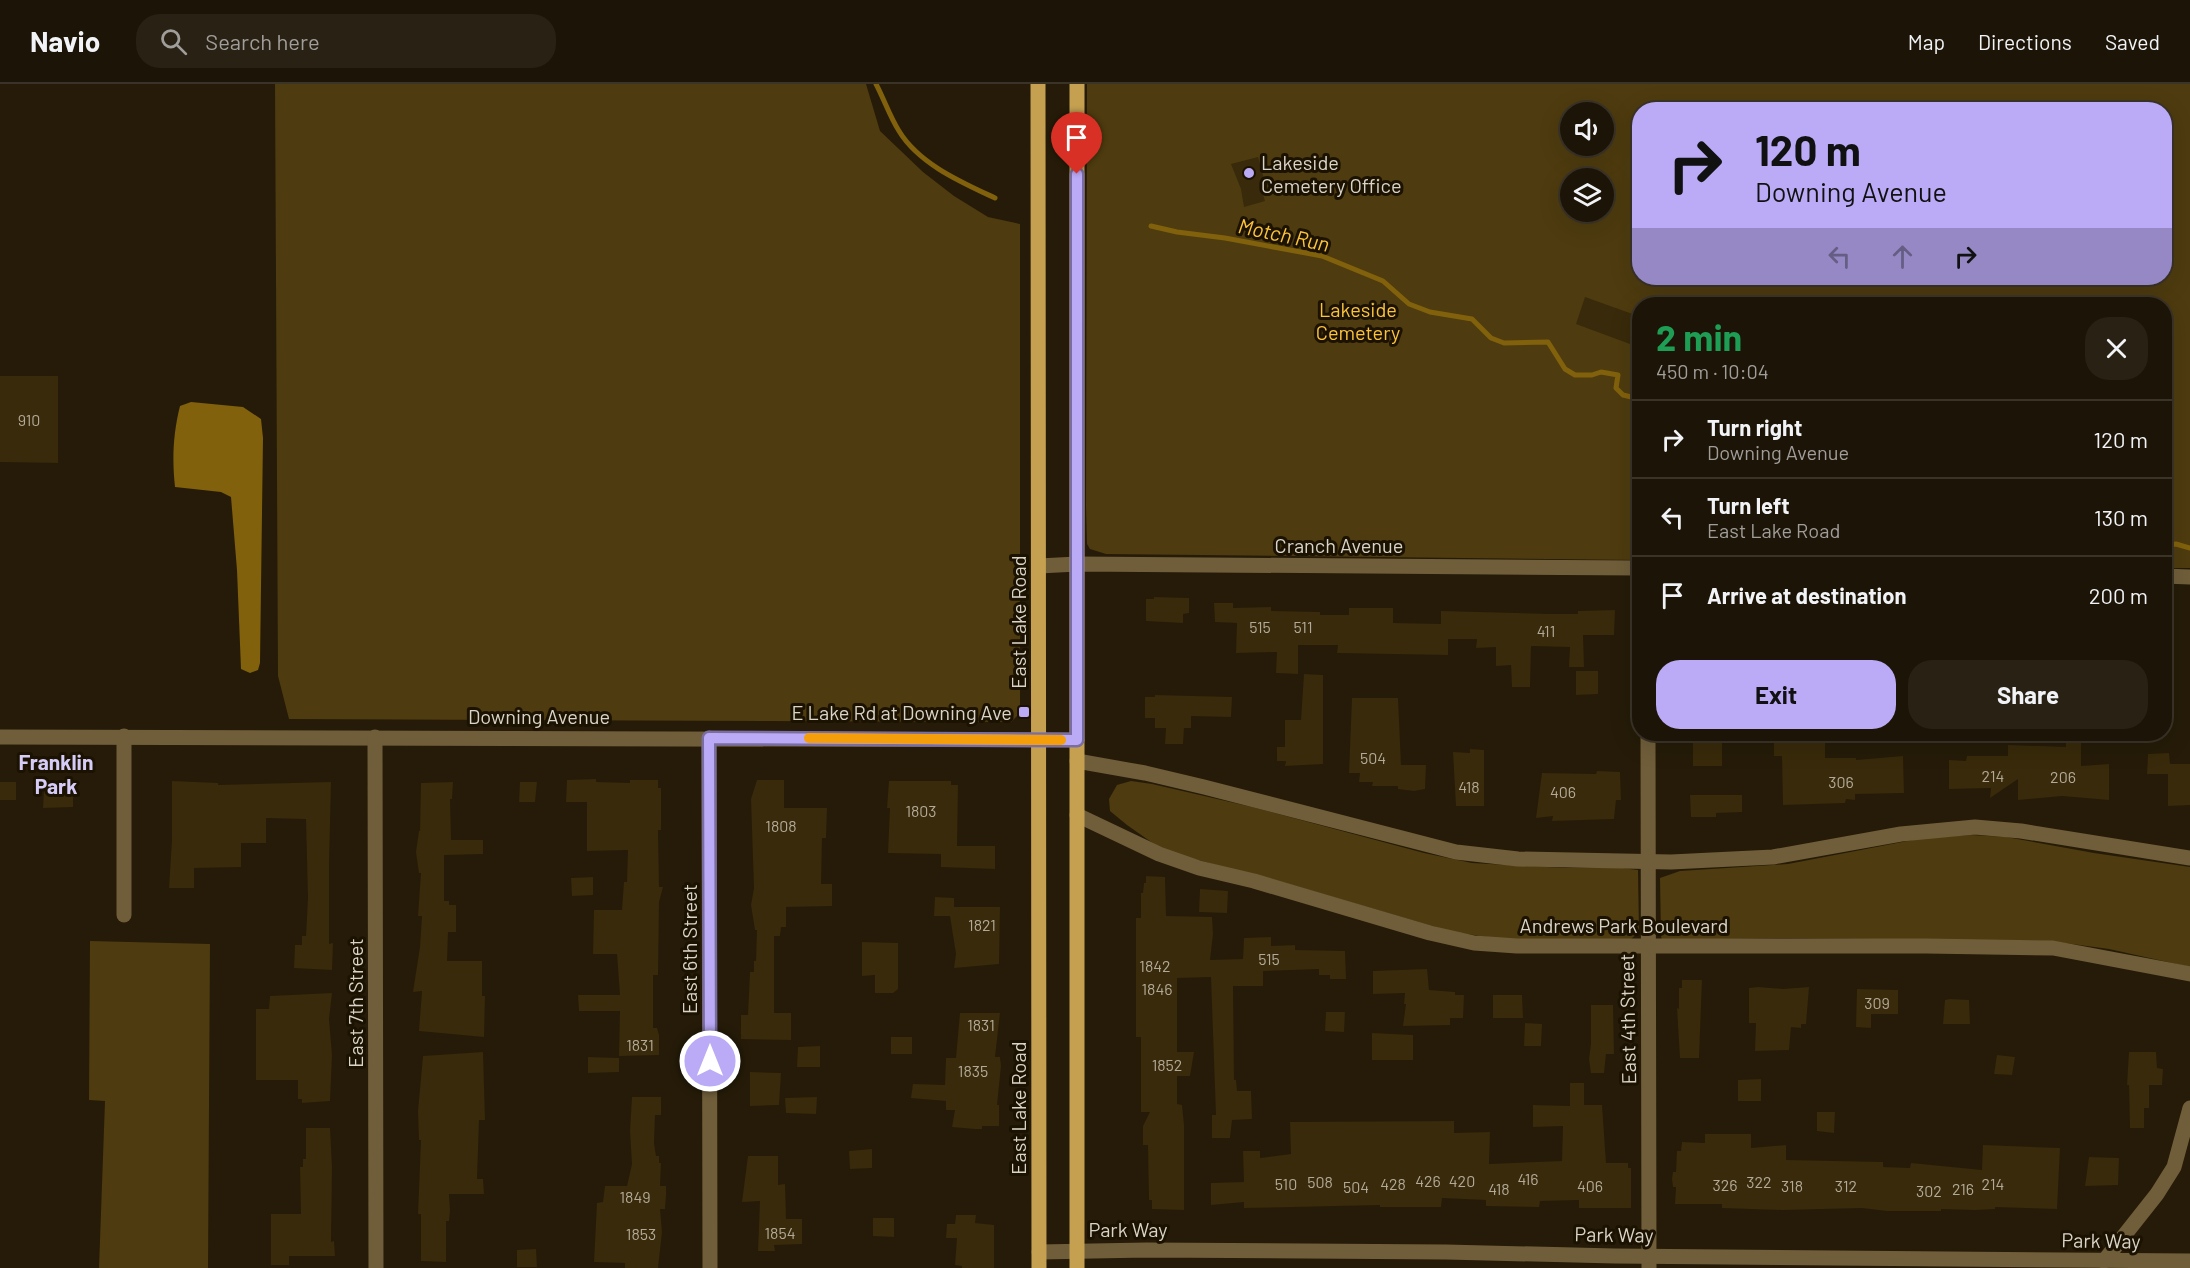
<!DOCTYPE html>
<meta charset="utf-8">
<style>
body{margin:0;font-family:Barlow,sans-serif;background:#292114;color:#f1f3f6;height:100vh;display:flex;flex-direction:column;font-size:22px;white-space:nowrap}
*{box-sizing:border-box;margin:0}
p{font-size:20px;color:#a09e9b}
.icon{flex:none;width:33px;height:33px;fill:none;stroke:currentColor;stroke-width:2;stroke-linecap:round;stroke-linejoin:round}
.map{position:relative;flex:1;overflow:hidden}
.side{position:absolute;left:1632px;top:213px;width:540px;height:444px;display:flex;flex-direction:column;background:#1c1406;border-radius:24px;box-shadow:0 6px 24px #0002,0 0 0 2px #3a3328}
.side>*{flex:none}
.guide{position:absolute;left:1632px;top:18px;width:540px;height:183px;border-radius:24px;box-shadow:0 6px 24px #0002,0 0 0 2px #3a3328;background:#bbaaf6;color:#111;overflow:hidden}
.buttons{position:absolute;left:1560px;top:18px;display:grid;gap:12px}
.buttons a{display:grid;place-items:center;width:54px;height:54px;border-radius:50%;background:#1c1406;box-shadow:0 6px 24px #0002,0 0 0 2px #3a3328;font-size:30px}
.pin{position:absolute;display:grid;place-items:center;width:51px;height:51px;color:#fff;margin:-62px -26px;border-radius:50% 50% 50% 0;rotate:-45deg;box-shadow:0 0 6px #0007}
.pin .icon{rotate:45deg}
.me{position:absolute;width:66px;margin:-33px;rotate:0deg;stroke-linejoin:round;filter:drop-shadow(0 0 4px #0008)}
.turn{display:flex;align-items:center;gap:21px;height:126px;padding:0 24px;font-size:27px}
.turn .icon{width:78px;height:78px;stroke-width:2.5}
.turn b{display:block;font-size:42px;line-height:51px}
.lanes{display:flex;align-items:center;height:57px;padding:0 24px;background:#0003;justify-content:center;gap:30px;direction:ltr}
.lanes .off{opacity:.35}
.round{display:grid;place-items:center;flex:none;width:63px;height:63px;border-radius:24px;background:#292114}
.headline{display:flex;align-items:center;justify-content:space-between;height:102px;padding:0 24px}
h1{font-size:36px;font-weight:700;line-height:45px;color:#1e9e55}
.button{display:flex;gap:12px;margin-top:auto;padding:12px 24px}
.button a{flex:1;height:69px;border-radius:24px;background:#bbaaf6;color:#111;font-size:24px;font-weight:700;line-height:69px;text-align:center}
.button a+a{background:#292114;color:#f1f3f6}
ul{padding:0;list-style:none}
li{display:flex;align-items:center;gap:18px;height:78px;padding:0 24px;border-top:2px solid #3a3328}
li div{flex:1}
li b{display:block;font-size:22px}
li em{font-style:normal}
header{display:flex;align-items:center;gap:36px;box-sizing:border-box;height:84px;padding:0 30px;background:#1c1406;border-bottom:2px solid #3a3328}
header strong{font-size:28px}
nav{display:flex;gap:33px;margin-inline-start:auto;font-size:21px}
.search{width:420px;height:54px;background:#292114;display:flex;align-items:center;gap:15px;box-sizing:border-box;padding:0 21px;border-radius:24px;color:#a09e9b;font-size:22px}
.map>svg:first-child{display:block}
</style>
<header>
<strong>Navio</strong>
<div class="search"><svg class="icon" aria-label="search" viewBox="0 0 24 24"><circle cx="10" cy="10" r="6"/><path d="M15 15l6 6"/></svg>Search here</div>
<nav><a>Map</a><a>Directions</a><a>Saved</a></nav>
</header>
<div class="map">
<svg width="2190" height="1184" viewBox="0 0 2190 1184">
<rect width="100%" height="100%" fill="#251b08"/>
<g fill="#4e3b0f" fill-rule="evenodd">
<polygon points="275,0 866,0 880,47 923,88 954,112 988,133 1020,140 1020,629 1011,638 289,635 278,592"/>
<path d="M1087,0H2190V484H2165L2164,220H1640L1639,476L1106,470L1090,465L1087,460L1086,422ZM1640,26H2164V194H1640ZM1570,28H1604V62H1570ZM1570,94H1604V128H1570Z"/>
<polygon points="1131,697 1152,700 1252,723 1424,769 1472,779 1565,784 1613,783 1638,786 1639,848 1631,855 1522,858 1453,848 1292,801 1164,767 1127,741 1110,727 1109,715 1117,701"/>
<polygon points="1971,751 2006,753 2094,769 2190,783 2190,883 2109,865 2050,857 1785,854 1662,856 1661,852 1660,794 1680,787 1788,780 1923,754"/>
<polygon points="90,857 210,860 208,1184 99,1184 105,1017 89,1016"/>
</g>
<path fill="#81610c" d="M191,318L243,323L261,335L263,354L260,579L258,586L250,589L241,585L237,486L231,413L221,408L175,403C172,375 173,350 180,322Z"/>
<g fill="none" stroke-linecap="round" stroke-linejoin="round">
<g stroke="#81610c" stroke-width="5">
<path d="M876,0C884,15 890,33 899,47C919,80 961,98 995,114"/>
<polyline points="1151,142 1177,148 1225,154 1322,172 1383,197 1409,220 1430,228 1472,235 1491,254 1504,259 1548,258 1565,285 1575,291 1592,291 1601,288 1618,291 1616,304 1623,311 1640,315"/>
<polyline points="2164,461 2176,460 2190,464"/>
</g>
</g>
<g fill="#382a0a">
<polygon points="1258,73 1265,99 1260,101 1265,117 1244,123 1241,105 1231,80"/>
<polygon points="1585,213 1638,232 1630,260 1576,240"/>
<polygon points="0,292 58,292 58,379 0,378"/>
<polygon points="1154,513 1189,514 1189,529 1183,530 1183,539 1146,537 1146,515 1154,515"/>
<polygon points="1214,519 1233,519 1233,524 1271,523 1271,527 1320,528 1320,531 1349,531 1349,524 1393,524 1393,539 1441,540 1441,527 1550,530 1578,530 1578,527 1615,526 1614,551 1583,551 1584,583 1569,583 1570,563 1531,562 1530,603 1512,603 1511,581 1496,582 1496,563 1476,564 1477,555 1448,555 1448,571 1337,569 1338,561 1298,561 1298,590 1276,589 1277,568 1236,569 1237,539 1215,538"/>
<polygon points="1576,587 1598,587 1598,610 1576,611"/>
<polygon points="1304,590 1323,591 1323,680 1285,682 1286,677 1277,677 1277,663 1285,663 1285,636 1301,636"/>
<polygon points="1155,611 1232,613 1231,633 1191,632 1191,644 1184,644 1183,660 1165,660 1166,644 1155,644 1155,634 1145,634 1145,613 1155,613"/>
<polygon points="1352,614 1398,614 1401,681 1426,681 1425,705 1414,707 1398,705 1398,702 1372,702 1373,698 1359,698 1360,689 1349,689"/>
<rect x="1693" y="650" width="29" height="32"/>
<polygon points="2066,650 2081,650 2081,682 2109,680 2109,716 2062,712 2018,716 2018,695 1990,714 1991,704 1949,705 1949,676 1966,677 1967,672 2008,672 2008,661 2066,663"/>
<polygon points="1800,651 1825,652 1825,674 1856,674 1856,676 1903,672 1904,709 1855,710 1855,716 1846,715 1845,719 1783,721 1782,672 1774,672 1774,652"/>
<polygon points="1470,665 1484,666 1484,722 1456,722 1453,668 1470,669"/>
<polygon points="2169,669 2170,680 2190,680 2190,721 2168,722 2168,690 2147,690 2148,670"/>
<polygon points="1597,687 1620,688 1621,716 1616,716 1614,735 1552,737 1553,732 1536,734 1542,689 1596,690"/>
<polygon points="596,695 596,698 630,699 630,696 658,696 658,704 661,704 661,746 658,746 659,803 663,803 659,818 658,891 653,891 653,944 657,944 659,951 659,971 619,972 620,927 579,927 578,911 620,911 617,870 593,870 594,826 622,826 624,798 627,798 628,766 587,767 587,718 566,718 567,696"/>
<polygon points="757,696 784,696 784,724 827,724 826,754 822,754 821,800 832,800 832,822 786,823 786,843 781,843 780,852 774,852 774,929 791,929 791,956 741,955 741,931 748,931 750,888 754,888 754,877 756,877 757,846 755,846 751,821 754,804 751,715"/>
<polygon points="172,697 218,699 218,701 331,698 329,781 329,860 333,859 332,886 294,884 295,861 302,861 302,852 306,852 308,814 306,735 266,734 266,759 241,759 241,783 194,784 194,804 169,804 172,756"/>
<polygon points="889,697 951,697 951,701 958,701 957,762 995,762 995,785 941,783 941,770 888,769 890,724 887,724"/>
<rect x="0" y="698" width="16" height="18"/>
<polygon points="453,698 452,715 450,715 451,756 483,756 483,770 444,771 444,817 449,817 449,821 456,821 456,848 448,848 447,877 482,877 482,912 485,912 484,953 419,947 422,907 413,908 420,863 422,832 418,832 421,789 419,789 416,768 419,747 420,747 421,699"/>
<polygon points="520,698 537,698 535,718 519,718"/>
<polygon points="49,699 73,699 73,723 43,724 44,706 49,706"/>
<polygon points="1690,711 1742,711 1742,728 1716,729 1716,733 1691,733"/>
<polygon points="1146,792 1165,793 1166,832 1212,833 1213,850 1210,876 1243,875 1244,854 1271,853 1271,862 1295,861 1295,866 1345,867 1346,895 1330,895 1330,891 1319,891 1319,885 1263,887 1263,902 1233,902 1234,996 1236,996 1237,1007 1251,1007 1252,1035 1232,1036 1230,1054 1212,1054 1212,1031 1216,1031 1211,893 1177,894 1177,968 1194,968 1190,992 1177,992 1177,1020 1182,1021 1184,1041 1184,1126 1152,1125 1152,1116 1149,1116 1148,1061 1143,1061 1143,1042 1150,1028 1141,1028 1141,953 1136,953 1136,834 1141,834 1141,809 1143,809 1144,799 1146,799"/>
<polygon points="593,793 593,811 572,812 571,794"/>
<polygon points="1200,805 1228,807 1227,829 1199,828"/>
<polygon points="935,813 954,814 954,823 1000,823 999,880 954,884 956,870 950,832 934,832"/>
<polygon points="862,858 898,859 898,905 893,909 875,909 875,891 862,892"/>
<polygon points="1427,885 1429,906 1455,908 1455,911 1464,911 1463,934 1450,934 1450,941 1403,942 1406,920 1404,920 1405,909 1373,910 1373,887"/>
<polygon points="1682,896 1702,896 1699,974 1680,974 1677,924 1679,925 1679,904 1682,904"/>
<polygon points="1758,903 1783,905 1809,903 1806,940 1801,940 1801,944 1791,943 1789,966 1755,967 1756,939 1749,939 1749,904"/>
<polygon points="1857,905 1898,906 1898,930 1871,930 1871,944 1856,943"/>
<polygon points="332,909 329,935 332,971 330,1017 302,1019 302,1015 298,1015 298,996 256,996 256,925 269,925 270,912"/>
<polygon points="1493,911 1522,911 1523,934 1493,934"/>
<polygon points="1950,915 1969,916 1970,940 1943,940 1945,916"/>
<polygon points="1591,921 1613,921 1614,970 1606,970 1604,989 1591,989 1589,975 1591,960"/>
<polygon points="1326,928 1345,928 1344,948 1325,947"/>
<polygon points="960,929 1000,929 995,973 1000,973 1001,982 997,1021 999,1021 999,1042 982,1042 982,1045 975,1045 952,1043 955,1026 946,1026 946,1017 911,1014 913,1000 945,1001 946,974 956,974"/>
<polygon points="1525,939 1542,940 1541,962 1524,962"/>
<polygon points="1372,949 1413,951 1413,976 1372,976"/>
<rect x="891" y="953" width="21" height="17"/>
<polygon points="820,962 820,983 797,983 798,963"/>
<polygon points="483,968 485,1036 479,1036 477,1095 483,1095 484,1110 449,1110 450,1127 449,1137 446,1137 446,1178 421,1177 421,1130 418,1130 421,1056 419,1056 418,1027 423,972"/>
<polygon points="2129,968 2156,968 2157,984 2163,985 2162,1001 2149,1001 2149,1024 2144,1024 2144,1044 2130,1044 2129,1001 2127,1001"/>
<polygon points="1997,971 2015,973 2012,991 1994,990"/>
<polygon points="588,973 619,974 619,988 588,989"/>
<polygon points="750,988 781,989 779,1021 750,1022"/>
<polygon points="1761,995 1761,1017 1738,1017 1738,996"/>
<polygon points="1570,999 1584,999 1584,1021 1602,1021 1606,1079 1628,1079 1628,1084 1631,1084 1631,1124 1579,1124 1579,1116 1540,1117 1539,1123 1486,1122 1486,1116 1442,1114 1441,1123 1380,1123 1380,1121 1244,1124 1244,1118 1211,1121 1211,1099 1244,1098 1243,1067 1260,1067 1260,1074 1291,1070 1290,1038 1454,1037 1454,1049 1490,1048 1489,1080 1562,1077 1563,1042 1533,1043 1533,1021 1570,1022"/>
<polygon points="632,1013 661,1013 661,1031 655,1031 654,1059 656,1072 659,1072 659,1079 661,1079 660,1102 666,1102 666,1111 665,1125 660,1125 662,1148 658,1184 625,1184 625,1179 594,1178 597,1119 603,1118 605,1102 627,1102 632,1080 630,1047"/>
<polygon points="817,1013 816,1030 786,1029 785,1014"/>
<polygon points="1817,1028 1835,1028 1834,1049 1817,1047"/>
<polygon points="306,1044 330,1044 332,1083 331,1158 334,1157 335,1172 289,1172 289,1181 271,1181 271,1130 301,1130 300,1083 303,1083 303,1075 306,1075"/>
<polygon points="1705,1050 1751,1050 1751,1064 1786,1061 1786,1076 1883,1078 1883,1083 1910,1084 1911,1079 1982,1086 1983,1061 2060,1064 2057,1125 1995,1123 1995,1125 1975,1126 1941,1125 1941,1127 1887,1127 1862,1124 1783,1126 1722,1124 1722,1120 1675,1120 1676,1103 1673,1103 1672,1095 1673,1088 1676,1088 1677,1067 1681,1067 1682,1058 1705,1059"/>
<polygon points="872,1065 872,1084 850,1085 849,1067"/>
<polygon points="748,1072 778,1072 778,1101 785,1100 786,1135 802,1135 802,1160 774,1161 775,1167 758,1167 760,1117 742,1118"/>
<polygon points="2089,1073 2119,1074 2118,1101 2085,1102"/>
<polygon points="956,1131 976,1131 975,1139 994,1141 994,1184 962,1184 962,1182 955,1181 957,1154 946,1154 947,1140 955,1140"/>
<polygon points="873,1134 894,1134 894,1153 873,1152"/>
<polygon points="536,1165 537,1183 517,1183 517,1166"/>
</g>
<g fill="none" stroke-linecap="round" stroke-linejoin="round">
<g stroke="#705e3a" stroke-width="15">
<polyline points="1039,482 1077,480 1640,484"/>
<polyline points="2164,492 2190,493"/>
<polyline points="1648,650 1649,1184"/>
<polyline points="124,652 124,831"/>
<polyline points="0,653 1077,656"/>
<polyline points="375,653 376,1184"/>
<polyline points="709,654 710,1184"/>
<polyline points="1077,677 1145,689 1204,703 1456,768 1518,775 1671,778 1773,773 1901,750 1975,743 2021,747 2190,774"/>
<polyline points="1077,731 1159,770 1199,784 1254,797 1430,849 1474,859 1517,862 1926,862 2053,864 2190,890"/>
<polyline points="1039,1168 1147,1166 1446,1168 1615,1172 2190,1177"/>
<polyline points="2104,1177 2157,1110 2174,1083 2190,1024"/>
</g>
<g stroke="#c5a051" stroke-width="15">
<polyline points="1038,0 1039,1184"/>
<polyline points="1077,0 1077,1184"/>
</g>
</g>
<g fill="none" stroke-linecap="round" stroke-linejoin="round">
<defs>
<polyline id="route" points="710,977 709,654 1077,656 1077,90"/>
</defs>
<use href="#route" stroke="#7a6ea0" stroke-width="15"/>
<use href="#route" stroke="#bbaaf6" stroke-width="10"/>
<polyline stroke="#f59e0b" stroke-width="10" points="809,654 1061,656"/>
</g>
<g fill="#bbaaf6" stroke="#1b1201" stroke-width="2">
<circle cx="1249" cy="89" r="6"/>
<rect x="1018" y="622" width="12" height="12" rx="3"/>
</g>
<g text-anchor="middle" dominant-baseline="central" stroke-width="6" stroke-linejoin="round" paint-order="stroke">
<g font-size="16" fill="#b2aa98">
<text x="29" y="335">910</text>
<text x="1260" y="542">515</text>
<text x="1303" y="542">511</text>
<text x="1546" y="546">411</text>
<text x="1373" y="673">504</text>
<text x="1993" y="691">214</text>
<text x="2063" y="692">206</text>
<text x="1841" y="697">306</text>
<text x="1469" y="702">418</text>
<text x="1563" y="707">406</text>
<text x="921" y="726">1803</text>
<text x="781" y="741">1808</text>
<text x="982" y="840">1821</text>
<text x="1269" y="874">515</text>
<text x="1155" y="881">1842</text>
<text x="1157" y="904">1846</text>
<text x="1877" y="918">309</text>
<text x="981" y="940">1831</text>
<text x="640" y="960">1831</text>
<text x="1167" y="980">1852</text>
<text x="973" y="986">1835</text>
<text x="1528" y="1094">416</text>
<text x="1428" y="1096">426</text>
<text x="1462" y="1096">420</text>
<text x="1320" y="1097">508</text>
<text x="1759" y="1097">322</text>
<text x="1286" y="1099">510</text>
<text x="1393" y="1099">428</text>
<text x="1993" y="1099">214</text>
<text x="1725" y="1100">326</text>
<text x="1590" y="1101">406</text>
<text x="1792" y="1101">318</text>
<text x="1846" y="1101">312</text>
<text x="1356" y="1102">504</text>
<text x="1499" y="1104">418</text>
<text x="1963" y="1104">216</text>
<text x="1929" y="1106">302</text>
<text x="635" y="1112">1849</text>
<text x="780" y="1148">1854</text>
<text x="641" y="1149">1853</text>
</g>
<g font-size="20" fill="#dad4c8" stroke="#1b1201" text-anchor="start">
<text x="1261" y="78">Lakeside<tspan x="1261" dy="23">Cemetery Office</tspan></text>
<text x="1012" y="628" text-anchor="end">E Lake Rd at Downing Ave</text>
</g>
<g font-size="20" fill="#fcc33d" stroke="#1b1201">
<text x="1358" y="225">Lakeside<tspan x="1358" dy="23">Cemetery</tspan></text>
</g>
<g font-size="20" fill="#dad4c8" stroke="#1b1201">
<text x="1339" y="461">Cranch Avenue</text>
<text transform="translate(1018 538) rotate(-90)">East Lake Road</text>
<text x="539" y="632">Downing Avenue</text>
<text x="1624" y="841">Andrews Park Boulevard</text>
<text transform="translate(689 865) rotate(-90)">East 6th Street</text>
<text transform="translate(355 919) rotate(-90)">East 7th Street</text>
<text transform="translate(1627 935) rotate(-91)">East 4th Street</text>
<text transform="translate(1018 1024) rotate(-90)">East Lake Road</text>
<text x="1128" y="1145">Park Way</text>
<text transform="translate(1614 1150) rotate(1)">Park Way</text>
<text transform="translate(2101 1156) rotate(1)">Park Way</text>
</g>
<g font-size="21" font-style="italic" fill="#fcc33c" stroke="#1b1201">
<text transform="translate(1284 150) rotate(12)">Motch Run</text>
</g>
<g font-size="21" font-weight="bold" fill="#d5cdf8" stroke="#1b1201">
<text x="56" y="677">Franklin<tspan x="56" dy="24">Park</tspan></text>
</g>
</g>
</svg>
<div class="buttons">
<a><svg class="icon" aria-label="sound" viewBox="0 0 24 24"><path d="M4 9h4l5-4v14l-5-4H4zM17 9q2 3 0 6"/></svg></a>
<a><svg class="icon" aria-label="layers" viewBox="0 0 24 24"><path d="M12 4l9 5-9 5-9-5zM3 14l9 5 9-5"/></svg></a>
</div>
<div class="pin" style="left:1077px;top:90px;background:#d93025"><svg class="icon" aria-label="arrive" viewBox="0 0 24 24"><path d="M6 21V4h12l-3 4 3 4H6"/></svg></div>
<svg class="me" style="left:710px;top:977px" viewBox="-20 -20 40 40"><circle r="17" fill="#bbaaf6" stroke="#fff" stroke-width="3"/><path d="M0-11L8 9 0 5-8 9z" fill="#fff"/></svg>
<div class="guide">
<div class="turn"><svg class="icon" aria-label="right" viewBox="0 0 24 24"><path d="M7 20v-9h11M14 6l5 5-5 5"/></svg><div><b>120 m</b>Downing Avenue</div></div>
<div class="lanes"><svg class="icon off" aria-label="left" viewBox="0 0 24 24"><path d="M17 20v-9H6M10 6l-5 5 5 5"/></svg><svg class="icon off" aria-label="ahead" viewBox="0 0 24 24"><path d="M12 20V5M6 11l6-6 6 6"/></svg><svg class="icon" aria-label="right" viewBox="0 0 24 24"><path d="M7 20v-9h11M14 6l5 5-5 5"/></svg></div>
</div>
<section class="side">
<div class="headline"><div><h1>2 min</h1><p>450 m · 10:04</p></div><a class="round"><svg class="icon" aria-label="close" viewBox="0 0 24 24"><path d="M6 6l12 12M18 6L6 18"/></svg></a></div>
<ul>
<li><svg class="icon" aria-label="right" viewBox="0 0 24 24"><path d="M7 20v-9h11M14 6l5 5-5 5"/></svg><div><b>Turn right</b><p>Downing Avenue</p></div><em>120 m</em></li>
<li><svg class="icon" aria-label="left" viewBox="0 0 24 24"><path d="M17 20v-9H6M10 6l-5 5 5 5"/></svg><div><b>Turn left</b><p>East Lake Road</p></div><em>130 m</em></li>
<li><svg class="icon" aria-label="arrive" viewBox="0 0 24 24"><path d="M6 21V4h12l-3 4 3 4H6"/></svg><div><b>Arrive at destination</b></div><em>200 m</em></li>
</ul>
<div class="button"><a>Exit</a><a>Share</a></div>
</section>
</div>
